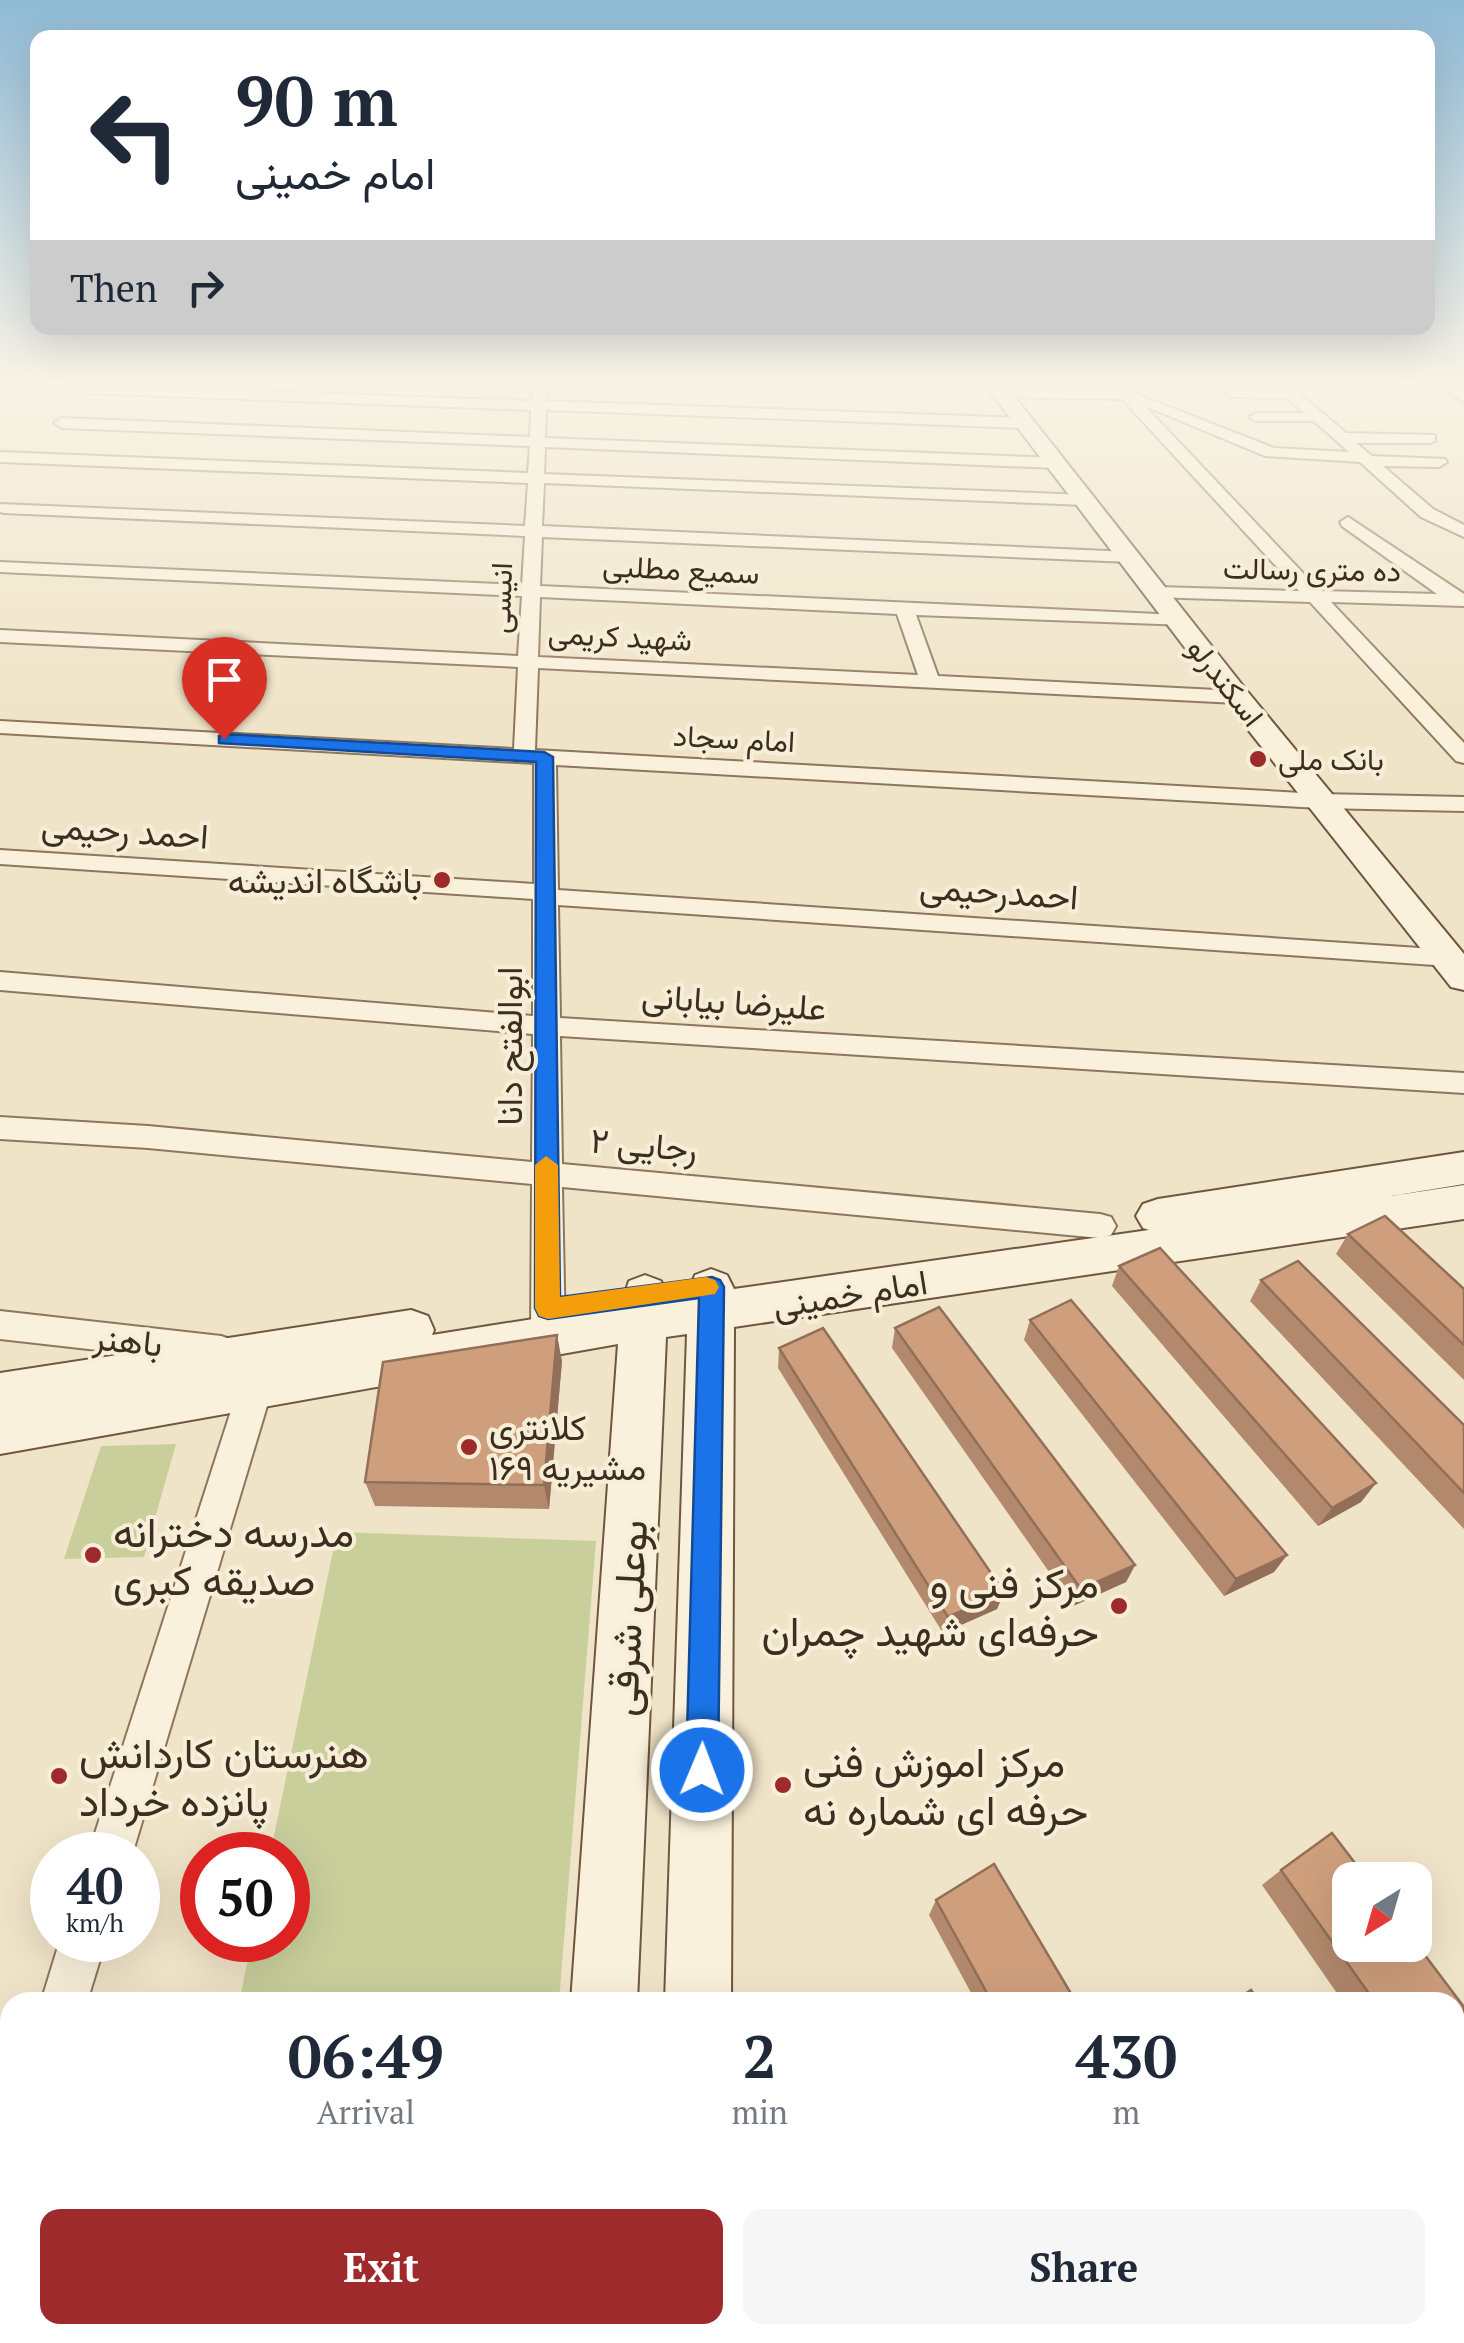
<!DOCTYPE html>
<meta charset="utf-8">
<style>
body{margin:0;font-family:"PT Serif",Vazirmatn,serif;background:#f6f6f7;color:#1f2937;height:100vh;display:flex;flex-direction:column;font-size:38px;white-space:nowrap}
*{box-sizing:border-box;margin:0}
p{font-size:32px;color:#747a83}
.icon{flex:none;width:55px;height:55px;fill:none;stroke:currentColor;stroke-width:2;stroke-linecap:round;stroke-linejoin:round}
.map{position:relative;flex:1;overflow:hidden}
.side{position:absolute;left:0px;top:1992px;width:1465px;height:352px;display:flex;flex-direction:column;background:#fff;border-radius:30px 30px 0 0;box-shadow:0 10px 40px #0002}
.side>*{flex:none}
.top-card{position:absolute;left:30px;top:30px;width:1405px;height:305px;border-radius:20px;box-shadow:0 10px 40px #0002;background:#fff;color:#1f2937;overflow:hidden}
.needle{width:65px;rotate:217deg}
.fabs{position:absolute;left:1332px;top:1862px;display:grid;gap:20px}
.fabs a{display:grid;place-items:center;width:100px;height:100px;border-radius:20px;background:#fff;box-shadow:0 10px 40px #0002;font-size:50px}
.speed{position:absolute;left:30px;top:1832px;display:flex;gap:20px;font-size:50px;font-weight:700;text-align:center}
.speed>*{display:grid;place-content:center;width:130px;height:130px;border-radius:50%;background:#fff;box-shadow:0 10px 40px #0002;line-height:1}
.speed small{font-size:25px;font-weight:400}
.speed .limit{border:15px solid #d22;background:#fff;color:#111}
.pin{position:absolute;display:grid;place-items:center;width:85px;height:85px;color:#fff;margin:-102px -42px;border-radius:50% 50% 50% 0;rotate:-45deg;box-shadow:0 0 10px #0007}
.pin .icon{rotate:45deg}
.me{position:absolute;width:110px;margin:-55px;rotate:1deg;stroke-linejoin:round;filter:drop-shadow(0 0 8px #0008)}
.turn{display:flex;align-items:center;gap:35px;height:210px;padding:0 40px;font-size:45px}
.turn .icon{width:130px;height:130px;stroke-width:2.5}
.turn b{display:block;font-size:70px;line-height:85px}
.then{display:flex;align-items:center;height:95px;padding:0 40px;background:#0003;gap:20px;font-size:38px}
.eta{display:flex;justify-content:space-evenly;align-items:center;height:170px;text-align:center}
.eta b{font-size:60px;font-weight:600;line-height:70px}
.cta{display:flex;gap:20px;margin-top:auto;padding:20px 40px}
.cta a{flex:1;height:115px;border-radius:20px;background:#9e2a2b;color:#fff;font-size:40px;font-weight:600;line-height:115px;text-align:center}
.cta a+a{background:#f6f6f7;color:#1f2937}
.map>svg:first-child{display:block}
</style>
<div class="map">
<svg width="1464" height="2343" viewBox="0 0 1464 2343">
<rect width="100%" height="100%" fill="#f0e4c8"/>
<g fill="#c9cf9b">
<polygon points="176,1444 144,1557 64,1559 101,1446"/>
<polygon points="337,1532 596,1541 559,2002 239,2002 252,1940 288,1940 288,1855 270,1855"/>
<polygon points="165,2335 532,2335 531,2343 163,2343"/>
</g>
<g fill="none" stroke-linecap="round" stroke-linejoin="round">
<defs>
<g id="minor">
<path d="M533,382H547L546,401L1025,418L1033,423L1025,428L546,410L545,438L1056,458L1064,463L1056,468L545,447L544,474L1086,495L1094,500L1086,505L544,483L542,526L1130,552L1139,557L1130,562L542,537L540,586L1180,615L1187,617V625L916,615L938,676L1237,691L1247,697L1237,703L538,668L535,750L1320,794L1464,797V811L1320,808L556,765L558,890L1449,950L1462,958L1449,966L558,905L560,1018L1464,1073V1093L560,1036L562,1164L1100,1214L1111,1217L1116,1226L1111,1235L1100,1238L562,1187L565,1335L560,1345L548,1349L536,1345L531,1335L532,1184L148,1148L0,1139V1117L148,1126L532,1162L533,1034L0,990V972L533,1016V899L0,864V850L534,884V763L0,733V721L514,749L518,667L0,642V630L518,656L522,596L0,572V562L522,585L525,536L4,513L0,512V504L525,526L528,483L0,462V452L528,473L530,446L62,428L54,423L62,418L530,437L531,410L86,393L79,389L86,385L532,401ZM540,597L897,614L918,675L538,657Z"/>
<polygon points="1107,382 1122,382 1131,392 1274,448 1349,452 1314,421 1256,421 1249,417 1256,413 1304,413 1288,398 1233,397 1226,393 1228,390 1278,389 1271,382 1286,382 1346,433 1435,435 1435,441 1430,443 1356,443 1372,456 1445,459 1447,462 1439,467 1383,466 1433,509 1464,525 1464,537 1421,517 1360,462 1265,456 1145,406 1320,591 1437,594 1342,526 1340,522 1348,517 1464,594 1464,606 1331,602 1464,743 1464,763 1456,761 1310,602 1151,597 1149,593 1158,587 1299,591 1122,399 1002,397 995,393 1002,389 1114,390"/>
<polygon points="1434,382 1450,382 1464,391 1464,402"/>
<polygon points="0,1311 221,1336 233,1340 238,1350 233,1360 221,1364 0,1339"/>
<polygon points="256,1354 268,1359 273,1386 132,1855 88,1855 239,1386 244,1359"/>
<polygon points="60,1940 106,1940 87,2002 41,2002"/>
<rect x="0" y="2074" width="10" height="48"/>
</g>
<g id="secondary">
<polygon points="983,382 1003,382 1247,691 1464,954 1464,990 1451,987 1227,703"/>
<polygon points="1464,1152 1464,1184 1391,1196 1464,1185 1464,1219 734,1327 731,2002 665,2002 687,1334 666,1337 637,2002 571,2002 618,1344 0,1454 0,1373 411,1310 428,1316 434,1330 432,1335 621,1305 629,1281 645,1275 661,1281 668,1298 688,1295 695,1275 711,1269 727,1275 734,1289 1149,1230 1143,1228 1136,1216 1143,1204 1158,1199"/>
<polygon points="547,2335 623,2335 622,2343 546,2343"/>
<rect x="653" y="2335" width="76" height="8"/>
</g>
</defs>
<use href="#minor" stroke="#8d765c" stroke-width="4"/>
<use href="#secondary" stroke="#6f573f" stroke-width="4"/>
<use href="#minor" fill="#faf1dc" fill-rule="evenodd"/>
<use href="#secondary" fill="#faf1dc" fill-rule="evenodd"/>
</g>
<g fill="#b2896c">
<polygon points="1348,1234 1464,1289 1464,1380 1336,1254"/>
<polygon points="1119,1266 1376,1483 1361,1502 1318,1526 1112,1286"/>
<polygon points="1261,1280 1464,1425 1464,1529 1250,1301"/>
<polygon points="1030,1320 1287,1555 1274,1572 1224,1596 1024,1340"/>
<polygon points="895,1328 1135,1565 1126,1582 1073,1606 892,1348"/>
<polygon points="779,1348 1004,1592 997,1609 943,1633 778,1368"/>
<polygon points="562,1361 549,1509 375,1506 365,1482"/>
<polygon points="1281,1870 1464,2007 1464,2176 1455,2163 1455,2002 1343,2002 1262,1885"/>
<polygon points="936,1900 1076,2002 976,2002 929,1915"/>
<polygon points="921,2335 1028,2335 1032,2343 925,2343"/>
<polygon points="1155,2335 1274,2335 1279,2343 1159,2343"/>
<polygon points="1357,2335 1455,2335 1464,2343 1362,2343"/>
</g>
<g fill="#916f58">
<polygon points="557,1335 562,1361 549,1509 544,1485"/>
<polygon points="1376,1483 1361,1502 1318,1526 1332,1508"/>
<polygon points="1287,1555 1274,1572 1224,1596 1236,1579"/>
<polygon points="1135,1565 1126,1582 1073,1606 1081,1589"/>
<polygon points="1004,1592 997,1609 943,1633 948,1617"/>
<polygon points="352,2335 360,2335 359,2343 351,2343"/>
</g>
<g fill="#cf9f7d" stroke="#916f58" stroke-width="2.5">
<polygon points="1385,1216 1464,1289 1464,1345 1348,1234"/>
<polygon points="1160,1248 1376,1483 1332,1508 1119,1266"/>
<polygon points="1298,1261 1464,1425 1464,1493 1261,1280"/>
<polygon points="1071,1300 1287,1555 1236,1579 1030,1320"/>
<polygon points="939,1307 1135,1565 1081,1589 895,1328"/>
<polygon points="823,1328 1004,1592 948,1617 779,1348"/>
<polygon points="557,1335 544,1485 365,1482 383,1362"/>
<polygon points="1332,1833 1368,1880 1350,1880 1350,1945 1415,1945 1415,1942 1464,2007 1464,2128 1455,2115 1455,2002 1375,2002 1281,1870"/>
<polygon points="994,1864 1076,2002 992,2002 936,1900"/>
<polygon points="1251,1990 1260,2002 1233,2002"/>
<polygon points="1455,2293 1464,2306 1464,2343 1389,2343 1384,2335 1455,2335"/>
<polygon points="283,2335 352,2335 351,2343 283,2343"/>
<polygon points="929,2335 1028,2335 1032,2343 933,2343"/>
<polygon points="1173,2335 1274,2335 1279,2343 1177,2343"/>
</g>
<linearGradient id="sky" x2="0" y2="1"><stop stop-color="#8fbad6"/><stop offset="0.54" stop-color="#f8f3e6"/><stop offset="1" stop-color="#f8f3e6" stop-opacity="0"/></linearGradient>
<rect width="1464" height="710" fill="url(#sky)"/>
<polygon fill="#1a73e8" stroke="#114b97" stroke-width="2.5" points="224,734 544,752 553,757 560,1297 712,1277 720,1280 724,1287 718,1770 714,1781 702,1785 691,1781 686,1770 699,1298 548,1319 539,1316 535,1308 536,762 219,743 219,736"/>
<polygon fill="#f59e0b" points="546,1156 558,1165 560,1297 706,1277 715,1280 719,1287 715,1294 548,1319 539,1316 535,1308 535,1165"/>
<g fill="#9e2a2b" stroke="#f7eed8" stroke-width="4">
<circle cx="1258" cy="759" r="10"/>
<circle cx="442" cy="880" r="10"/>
<circle cx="469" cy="1447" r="10"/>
<circle cx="93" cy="1555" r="10"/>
<circle cx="1119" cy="1606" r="10"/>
<circle cx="59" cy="1776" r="10"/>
<circle cx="783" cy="1785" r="10"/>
</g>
<g text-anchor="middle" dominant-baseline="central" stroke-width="8" stroke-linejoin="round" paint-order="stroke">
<g font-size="30" fill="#3d2e20" stroke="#f7eed8">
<text transform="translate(681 569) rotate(3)">سمیع مطلبی</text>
<text transform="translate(1312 569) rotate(1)">ده متری رسالت</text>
<text transform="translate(500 598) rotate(-88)">انیسی</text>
<text transform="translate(620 636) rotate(3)">شهید کریمی</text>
<text transform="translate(1226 682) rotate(52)">اسکندرلو</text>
<text transform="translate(734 738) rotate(3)">امام سجاد</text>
</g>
<g font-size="30" fill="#3d2e20" stroke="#f7eed8" text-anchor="start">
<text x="1278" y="759">بانک ملی</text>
</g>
<g font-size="35" fill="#3d2e20" stroke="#f7eed8">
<text transform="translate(125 830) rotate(4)">احمد رحیمی</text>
<text transform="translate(999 891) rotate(4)">احمدرحیمی</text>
<text transform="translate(734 1001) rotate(4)">علیرضا بیابانی</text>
<text transform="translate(509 1046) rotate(-90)">ابوالفتح دانا</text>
<text transform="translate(644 1144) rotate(5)">رجایی ۲</text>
<text transform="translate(850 1293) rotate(-9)">امام خمینی</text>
<text transform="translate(128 1340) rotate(6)">باهنر</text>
</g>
<g font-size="35" fill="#3d2e20" stroke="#f7eed8" text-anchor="end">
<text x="422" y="880">باشگاه اندیشه</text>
<text x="489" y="1427" text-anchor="start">کلانتری<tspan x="489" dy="40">۱۶۹ مشیریه</tspan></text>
</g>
<g font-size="42" fill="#3d2e20" stroke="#f7eed8" text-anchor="start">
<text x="113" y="1531">مدرسه دخترانه<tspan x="113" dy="48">صدیقه کبری</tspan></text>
<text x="1099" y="1582" text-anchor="end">مرکز فنی و<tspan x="1099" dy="48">حرفه‌ای شهید چمران</tspan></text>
<text x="79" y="1752">هنرستان کاردانش<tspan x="79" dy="48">پانزده خرداد</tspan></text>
<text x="803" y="1761">مرکز اموزش فنی<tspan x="803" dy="48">حرفه ای شماره نه</tspan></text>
</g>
<g font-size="42" fill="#3d2e20" stroke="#f7eed8">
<text transform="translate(626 1618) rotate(-87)">بوعلی شرقی</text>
</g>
</g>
</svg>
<div class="fabs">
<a><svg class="needle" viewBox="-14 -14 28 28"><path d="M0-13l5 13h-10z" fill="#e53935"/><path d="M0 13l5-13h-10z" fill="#747a83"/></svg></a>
</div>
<div class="speed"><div>40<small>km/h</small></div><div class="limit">50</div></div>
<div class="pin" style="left:224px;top:739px;background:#d93025"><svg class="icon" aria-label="arrive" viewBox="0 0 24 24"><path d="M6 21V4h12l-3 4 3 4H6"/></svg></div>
<svg class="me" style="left:702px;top:1770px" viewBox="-20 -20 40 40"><circle r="17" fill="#1a73e8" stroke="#fff" stroke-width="3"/><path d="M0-11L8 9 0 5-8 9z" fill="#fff"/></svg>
<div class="top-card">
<div class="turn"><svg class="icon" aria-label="left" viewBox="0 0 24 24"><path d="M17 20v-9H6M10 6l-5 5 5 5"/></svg><div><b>90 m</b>امام خمینی</div></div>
<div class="then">Then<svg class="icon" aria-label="right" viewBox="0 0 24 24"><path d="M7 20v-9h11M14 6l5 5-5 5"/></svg></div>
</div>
<section class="side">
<div class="eta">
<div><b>06:49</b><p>Arrival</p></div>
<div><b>2</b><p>min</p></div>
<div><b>430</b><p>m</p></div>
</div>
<div class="cta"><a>Exit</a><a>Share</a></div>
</section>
</div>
